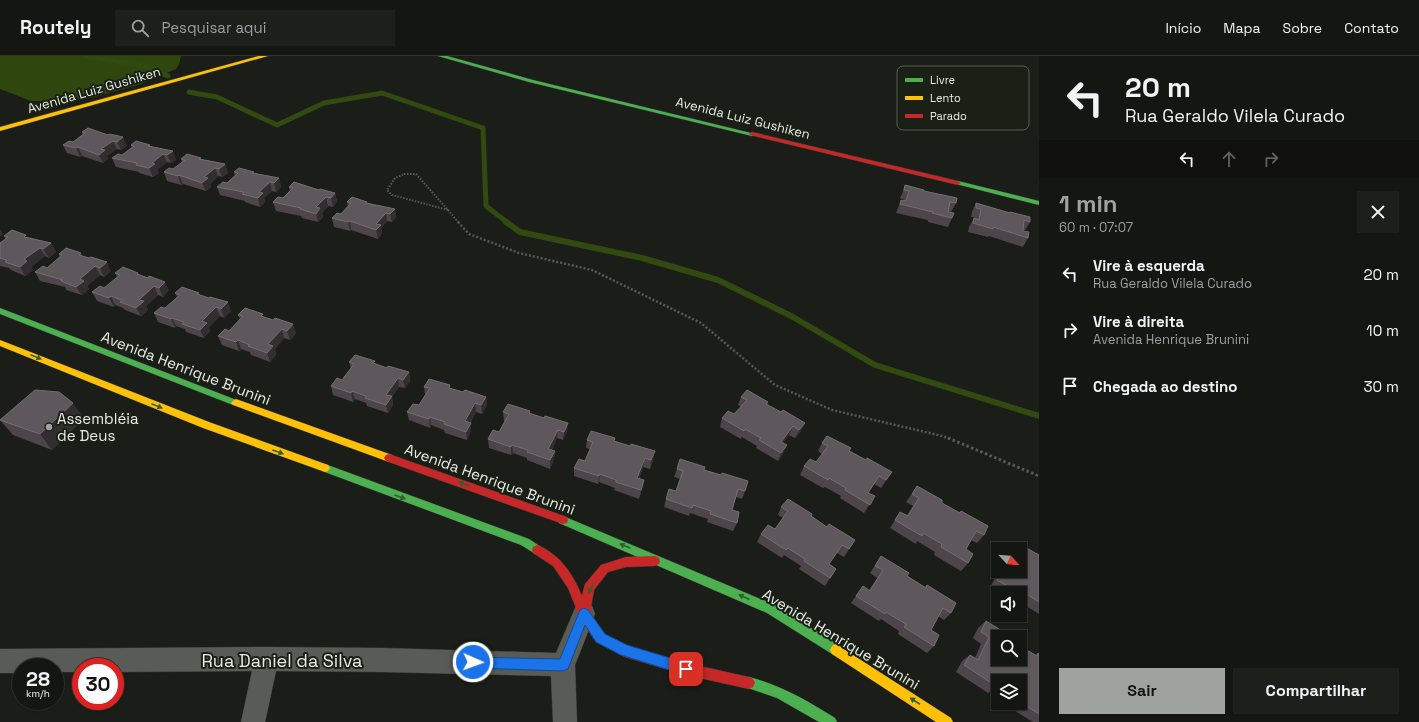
<!DOCTYPE html>
<html lang="pt">
<meta charset="utf-8">
<style>
body{margin:0;font-family:"Space Grotesk",sans-serif;background:#1d1f1b;color:#f1f3f6;height:100vh;display:flex;flex-direction:column;font-size:15px;white-space:nowrap}
*{box-sizing:border-box;margin:0}
p{font-size:13px;color:#9d9f9f}
.icon{flex:none;width:22px;height:22px;fill:none;stroke:currentColor;stroke-width:2;stroke-linecap:round;stroke-linejoin:round}
.map{position:relative;flex:1;overflow:hidden}
.details{display:flex;flex-direction:column;background:#141612;width:380px}
.details>*{flex:none}
.hud{background:#141612;color:#f1f3f6;overflow:hidden}
.needle{width:26px;rotate:116deg}
.fabs{position:absolute;left:991px;top:486px;display:grid;gap:8px}
.fabs a{display:grid;place-items:center;width:36px;height:36px;border-radius:0px;background:#141612;box-shadow:0 1px 3px #0004,0 0 0 1px #333532;font-size:20px}
.speed{position:absolute;left:12px;top:602px;display:flex;gap:8px;font-size:20px;font-weight:700;text-align:center}
.speed>*{display:grid;place-content:center;width:52px;height:52px;border-radius:50%;background:#141612;box-shadow:0 1px 3px #0004,0 0 0 1px #333532;line-height:1}
.speed small{font-size:10px;font-weight:400}
.speed .limit{border:6px solid #d22;background:#fff;color:#111}
.pin{position:absolute;display:grid;place-items:center;width:34px;height:34px;color:#fff;margin:-17px;border-radius:8px;box-shadow:0 2px 6px #0006}
.me{position:absolute;width:44px;margin:-22px;rotate:92deg;stroke-linejoin:round;filter:drop-shadow(0 0 3px #0008)}
.turn{display:flex;align-items:center;gap:14px;height:84px;padding:0 20px;font-size:18px}
.turn .icon{width:52px;height:52px;stroke-width:2.5}
.turn b{display:block;font-size:28px;line-height:34px}
.lanes{display:flex;align-items:center;height:38px;padding:0 20px;background:#0003;justify-content:center;gap:20px;direction:ltr}
.lanes .off{opacity:.35}
.round{display:grid;place-items:center;flex:none;width:42px;height:42px;border-radius:0px;background:#1d1f1b}
.overview{display:flex;align-items:center;justify-content:space-between;height:68px;padding:0 20px}
h1{font-size:24px;font-weight:800;line-height:30px;color:#9fa39d}
.action{display:flex;gap:8px;margin-top:auto;padding:8px 20px}
.action a{flex:1;height:46px;border-radius:0px;background:#9fa39d;color:#111;font-size:16px;font-weight:800;line-height:46px;text-align:center}
.action a+a{background:#1d1f1b;color:#f1f3f6}
ul{padding:0;list-style:none}
li{display:flex;align-items:center;gap:12px;height:56px;padding:0 20px}
li div{flex:1}
li b{display:block;font-size:15px}
li em{font-style:normal}
header{display:flex;align-items:center;gap:24px;box-sizing:border-box;height:56px;padding:0 20px;background:#141612;border-bottom:1px solid #333532}
header strong{font-size:19px}
nav{display:flex;gap:22px;margin-inline-start:auto;font-size:14px}
.search{width:280px;height:36px;background:#1d1f1b;display:flex;align-items:center;gap:10px;box-sizing:border-box;padding:0 14px;border-radius:0px;color:#9d9f9f;font-size:15px}
main{display:flex;flex:1;min-height:0}
.map>svg:first-child{display:block}
</style>
<header>
<strong>Routely</strong>
<div class="search"><svg class="icon" aria-label="search" viewBox="0 0 24 24"><circle cx="10" cy="10" r="6"/><path d="M15 15l6 6"/></svg>Pesquisar aqui</div>
<nav><a>Início</a><a>Mapa</a><a>Sobre</a><a>Contato</a></nav>
</header>
<main>
<div class="map">
<svg width="1039" height="666" viewBox="0 0 1039 666">
<rect width="100%" height="100%" fill="#1a1d18"/>
<polygon fill="#2f470f" points="0,0 181,0 179,8 176,13 141,28 91,42 67,45 31,45 0,33"/>
<g fill="none" stroke-linecap="round" stroke-linejoin="round">
<g stroke="#314a10" stroke-width="5">
<polyline points="87,0 143,10 168,20"/>
<polyline points="189,36 217,41 277,69 324,47 382,37 483,72 486,150 508,167"/>
</g>
<polyline stroke="#314a10" stroke-width="6" points="506,166 520,176 642,202 718,224 793,261 875,309 1039,360"/>
<defs>
<polygon id="street" points="584,547 592,550 595,558 575,609 577,666 553,666 551,620 382,616 276,615 265,666 241,666 252,615 115,616 115,611 81,611 81,616 55,616 55,611 21,611 21,617 0,617 0,593 267,591 382,592 556,597 576,550"/>
<g id="fast">
<polygon points="438,0 447,0 533,24 755,78 752,80 529,26"/>
<polygon points="958,125 1039,145 1039,149 956,128 956,126"/>
<polygon points="0,252 239,345 241,347 239,349 233,349 0,258"/>
<polygon points="325,408 529,483 541,491 542,494 541,497 537,499 521,489 322,415 320,412 322,409"/>
<polygon points="563,460 775,549 840,590 842,594 840,598 836,600 832,598 767,557 559,467 558,464 559,461"/>
<path d="M749,621C780,629 808,645 835,662L837,666H819L777,642L745,631L743,627L745,623Z"/>
</g>
<g id="slow">
<polygon points="259,0 268,0 0,75 0,71"/>
<polygon points="0,284 209,366 328,409 330,412 328,415 325,416 203,372 0,290"/>
<polygon points="236,343 392,399 394,402 392,405 389,406 233,349 231,347 233,345"/>
<polygon points="836,588 951,662 953,666 936,666 832,598 830,594 832,590"/>
</g>
<g id="jam">
<polygon points="752,76 958,125 961,127 958,129 750,79 749,78"/>
<polygon points="389,398 567,461 568,464 567,467 563,468 386,405 384,402 386,399"/>
<path d="M537,489C560,498 573,518 582,540L585,528L601,509L626,501L655,500L659,502L660,505L659,508L655,510L626,511L608,516L594,534L590,557L604,578L627,590L686,607L749,621L753,623L755,627L753,631L749,633L686,619L625,601L596,586L580,562L568,532L553,510L533,497L532,494L533,491Z"/>
</g>
</defs>
<use href="#street" stroke="#363835" stroke-width="1"/>
<use href="#fast" stroke="#363835" stroke-width="1"/>
<use href="#slow" stroke="#363835" stroke-width="1"/>
<use href="#jam" stroke="#363835" stroke-width="1"/>
<g stroke="#565955" stroke-width="2" stroke-dasharray="1.5 1.5" stroke-linecap="butt">
<polygon points="404,118 416,118 448,154 392,139 387,134 395,122"/>
<polyline points="448,154 459,167"/>
</g>
<polyline stroke="#565955" stroke-width="2.5" stroke-dasharray="2 2" stroke-linecap="butt" points="458,166 469,178 519,197 592,214 701,267 775,329 832,354 942,380 950,383"/>
<polyline stroke="#565955" stroke-width="3" stroke-dasharray="2.5 2.5" stroke-linecap="butt" points="948,382 1039,420"/>
<use href="#street" fill="#595b57" fill-rule="evenodd"/>
<use href="#fast" fill="#4caf50" fill-rule="evenodd"/>
<use href="#slow" fill="#ffc107" fill-rule="evenodd"/>
<use href="#jam" fill="#c62828" fill-rule="evenodd"/>
</g>
<g fill="#4e454b">
<polygon points="88,72 127,90 121,94 117,93 107,100 108,103 103,107 82,100 80,101 67,97 63,89 73,86 83,79 82,76"/>
<polygon points="131,89 150,89 150,90 176,103 171,107 167,106 157,114 159,117 153,121 139,117 139,116 116,111 112,102 122,99 132,92"/>
<polygon points="181,103 201,103 225,108 228,117 222,121 218,120 210,128 211,131 206,135 183,128 181,129 167,125 164,116 173,113 182,106"/>
<polygon points="234,116 254,117 279,122 281,131 276,136 272,135 264,142 265,146 260,151 245,146 245,145 220,139 217,131 227,127 235,120"/>
<polygon points="905,129 956,147 951,156 948,155 948,156 952,162 948,171 928,166 928,164 896,157 901,144 905,145 905,144 900,142 902,138"/>
<polygon points="289,131 319,134 335,137 337,146 333,151 328,150 322,157 323,161 318,166 302,162 301,160 276,155 273,146 283,142 290,135"/>
<polygon points="347,146 367,146 368,147 395,153 396,161 392,166 387,165 381,172 382,177 378,183 351,174 350,175 334,171 332,162 341,158 348,151"/>
<polygon points="976,147 1009,157 1010,156 1030,166 1025,174 1023,174 1023,175 1028,182 1023,191 989,180 988,181 968,176 969,171 974,162 976,163 976,162 971,161 972,156"/>
<polygon points="4,180 28,181 51,187 56,196 49,202 45,200 31,211 33,214 25,220 11,214 9,212 0,210 0,187 6,183"/>
<polygon points="81,197 82,200 111,215 104,221 100,219 87,230 89,233 82,239 66,234 65,231 40,225 35,216 47,212 60,201 59,198"/>
<polygon points="115,217 138,217 140,219 169,234 163,241 158,239 146,250 148,254 141,260 125,254 123,252 115,249 114,251 97,245 92,236 104,232 117,221"/>
<polygon points="175,237 200,239 231,255 224,262 220,260 209,271 210,275 204,282 186,276 185,273 176,270 175,272 158,266 154,257 165,252 177,241"/>
<polygon points="238,259 263,261 296,277 290,284 284,282 275,293 276,299 270,306 251,299 250,296 241,293 239,295 222,289 218,280 229,275 240,263"/>
<polygon points="349,306 375,308 387,312 409,316 410,325 405,332 399,331 392,341 393,349 388,357 367,350 366,347 355,343 353,346 333,339 331,330 342,324 351,312"/>
<polygon points="424,331 450,332 463,336 486,341 487,349 482,358 476,356 470,367 471,375 467,384 445,377 444,374 431,369 430,372 409,364 407,356 419,349 425,339"/>
<polygon points="741,341 768,346 767,348 801,375 795,382 789,379 783,387 783,398 778,405 756,392 757,390 742,381 741,383 720,371 722,362 734,358 741,351 738,349"/>
<polygon points="530,355 530,358 567,376 563,384 557,382 552,394 555,395 554,403 550,413 527,404 527,402 513,397 511,399 489,392 488,383 499,376 505,365 504,365 503,356"/>
<polygon points="84,362 52,394 13,379 0,364"/>
<polygon points="615,382 614,385 653,404 650,413 643,411 639,423 644,424 642,433 639,443 614,434 615,432 599,426 598,428 574,420 574,412 585,405 590,393 586,392 587,384"/>
<polygon points="822,387 850,395 866,404 892,416 881,432 874,428 868,437 875,440 864,457 840,442 841,440 825,431 823,432 800,419 804,410 816,406 822,398 818,395"/>
<polygon points="677,413 704,414 745,435 742,443 736,441 732,454 737,467 733,475 707,466 708,463 690,457 689,460 664,451 666,443 676,435 680,423 674,421"/>
<polygon points="917,430 942,447 959,457 961,455 984,479 977,487 971,484 966,493 968,507 961,515 934,499 935,496 917,485 916,488 890,472 900,456 907,459 913,450 906,446"/>
<polygon points="781,451 812,458 811,460 827,471 855,484 844,501 837,497 829,508 836,513 825,530 799,513 801,510 784,499 782,502 757,486 761,478 775,473 783,462 778,459"/>
<polygon points="1016,486 1039,499 1039,558 1021,547 1020,548 1020,537 998,537 990,532 995,522 1002,515 1007,518 1008,515 1020,515 1020,493 1009,493"/>
<polygon points="881,500 907,520 925,531 927,529 951,557 944,564 938,560 931,574 934,590 927,597 898,578 899,575 881,563 879,565 851,547 863,530 869,534 877,522 870,517"/>
<polygon points="986,565 998,581 1036,599 1038,597 1039,598 1039,666 1033,666 1009,651 1011,648 1010,647 1020,647 1020,625 998,625 998,639 991,635 988,637 956,616 962,605 970,599 975,602 981,588 973,582 978,572"/>
</g>
<g fill="#322e30">
<polygon points="123,81 127,90 121,94 117,86"/>
<polygon points="113,85 117,93 107,100 108,103 103,107 99,99 101,93"/>
<polygon points="78,91 82,100 80,101 76,92"/>
<polygon points="173,95 176,103 171,107 167,99"/>
<polygon points="163,98 167,106 157,114 159,117 153,121 149,112 152,107"/>
<polygon points="225,108 228,117 222,121 219,113"/>
<polygon points="215,112 218,120 210,128 211,131 206,135 202,127 204,121"/>
<polygon points="179,119 183,128 181,129 178,120"/>
<polygon points="279,122 281,131 276,136 274,127"/>
<polygon points="270,126 272,135 264,142 265,146 260,151 258,142 259,136"/>
<polygon points="335,137 337,146 333,151 331,142"/>
<polygon points="326,141 328,150 322,157 323,161 318,166 316,158 316,151"/>
<polygon points="395,153 396,161 392,166 390,158"/>
<polygon points="386,157 387,165 381,172 382,177 378,183 376,174 376,168"/>
<polygon points="350,165 351,174 350,175 348,166"/>
<polygon points="0,173 3,178 0,181"/>
<polygon points="51,187 56,196 49,202 43,193"/>
<polygon points="40,192 45,200 31,211 33,214 25,220 20,211 24,203"/>
<polygon points="107,206 111,215 104,221 100,212"/>
<polygon points="95,210 100,219 87,230 89,233 82,239 76,231 80,223"/>
<polygon points="165,226 169,234 163,241 159,232"/>
<polygon points="154,230 158,239 146,250 148,254 141,260 136,252 139,244"/>
<polygon points="111,240 115,249 114,251 109,242"/>
<polygon points="228,246 231,255 224,262 221,253"/>
<polygon points="216,251 220,260 209,271 210,275 204,282 200,274 202,265"/>
<polygon points="172,262 176,270 175,272 171,263"/>
<polygon points="293,268 296,277 290,284 287,275"/>
<polygon points="282,273 284,282 275,293 276,299 270,306 267,297 268,288"/>
<polygon points="238,284 241,293 239,295 236,286"/>
<polygon points="409,316 410,325 405,332 403,324"/>
<polygon points="398,322 399,331 392,341 393,349 388,357 386,349 386,339"/>
<polygon points="352,335 355,343 353,346 351,337"/>
<polygon points="486,341 487,349 482,358 481,349"/>
<polygon points="73,347 84,362 52,394 40,378"/>
<polygon points="475,347 476,356 465,373 465,365"/>
<polygon points="430,361 431,369 430,372 429,363"/>
<polygon points="471,367 471,375 467,384 466,376"/>
<polygon points="568,367 567,376 563,384 564,376"/>
<polygon points="805,367 801,375 795,382 799,374"/>
<polygon points="793,370 789,379 777,394 781,386"/>
<polygon points="558,374 557,382 548,401 548,393"/>
<polygon points="512,389 513,397 511,399 511,391"/>
<polygon points="787,389 783,398 778,405 781,397"/>
<polygon points="555,395 554,403 550,413 550,404"/>
<polygon points="655,395 653,404 650,413 651,404"/>
<polygon points="645,402 643,411 636,431 637,422"/>
<polygon points="600,418 599,426 598,428 599,420"/>
<polygon points="644,424 642,433 639,443 641,434"/>
</g>
<g fill="#5e575c" stroke="#746e71">
<polygon points="88,72 108,79 110,78 123,81 117,86 113,85 101,93 105,94 99,99 78,91 76,92 63,89 69,85 73,86 85,77 82,76"/>
<polygon points="136,85 150,89 148,90 173,95 167,99 163,98 152,107 155,108 149,112 136,109 137,107 112,102 118,98 122,99 134,90 131,89"/>
<polygon points="187,98 201,102 199,103 225,108 219,113 215,112 204,121 208,122 202,127 179,119 178,120 164,116 169,112 173,113 185,104 181,103"/>
<polygon points="239,112 254,116 252,117 279,122 274,127 270,126 259,136 263,137 258,142 242,138 244,136 217,131 223,126 227,127 238,117 234,116"/>
<polygon points="294,126 319,134 320,133 335,137 331,142 326,141 316,151 320,152 316,158 300,153 301,152 273,146 278,141 283,142 293,132 289,131"/>
<polygon points="905,129 924,134 924,135 957,142 956,147 950,146 948,156 954,157 952,162 932,157 933,156 900,148 901,144 906,145 909,135 904,134"/>
<polygon points="352,141 367,146 366,147 395,153 390,158 386,157 376,168 381,169 376,174 350,165 348,166 332,162 337,157 341,158 351,147 347,146"/>
<polygon points="976,147 1010,157 1010,156 1030,161 1030,166 1024,164 1023,175 1029,176 1028,182 993,171 993,173 973,167 974,162 979,164 981,153 976,152"/>
<polygon points="12,174 26,179 24,181 51,187 43,193 40,192 24,203 27,205 20,211 5,206 7,204 0,202 0,187 8,181 4,180"/>
<polygon points="66,192 81,197 79,199 89,202 91,201 107,206 100,212 95,210 80,223 84,225 76,231 61,225 63,224 35,216 43,210 47,212 62,199 59,198"/>
<polygon points="123,211 138,217 137,218 148,222 149,220 165,226 159,232 154,230 139,244 144,245 136,252 120,246 122,244 111,240 109,242 92,236 100,230 104,232 120,219 115,217"/>
<polygon points="182,231 199,237 197,238 209,242 210,241 228,246 221,253 216,251 202,265 207,267 200,274 182,268 184,266 172,262 171,263 154,257 161,251 165,252 180,239 175,237"/>
<polygon points="245,252 263,258 261,260 273,264 275,262 293,268 287,275 282,273 268,288 273,290 267,297 248,290 250,289 238,284 236,286 218,280 225,273 229,275 243,260 238,259"/>
<polygon points="355,299 375,305 373,307 387,312 388,310 409,316 403,324 398,322 386,339 392,340 386,349 365,342 366,340 352,335 351,337 331,330 337,322 342,324 354,308 349,306"/>
<polygon points="429,323 450,329 449,332 463,336 465,334 486,341 481,349 475,347 465,365 471,367 466,376 444,368 445,366 430,361 429,363 407,356 413,348 419,349 430,332 424,331"/>
<polygon points="35,334 59,336 73,347 40,378 0,364"/>
<polygon points="747,334 768,346 766,348 781,356 783,354 805,367 799,374 793,370 781,386 787,389 781,397 759,384 761,382 745,373 744,375 722,362 728,355 734,358 747,344 741,341"/>
<polygon points="508,348 530,355 529,357 544,362 545,360 568,367 564,376 558,374 548,393 555,395 550,404 527,396 528,394 512,389 511,391 488,383 493,374 499,376 509,358 503,356"/>
<polygon points="591,375 615,382 614,385 630,390 631,388 655,395 651,404 645,402 637,422 644,424 641,434 616,426 616,424 600,418 599,420 574,412 579,403 585,405 593,386 587,384"/>
<polygon points="827,380 851,392 849,395 866,404 867,402 892,416 886,424 879,420 868,437 875,440 870,449 845,434 846,432 829,422 828,424 804,410 810,403 816,406 828,390 822,387"/>
<polygon points="680,403 705,411 704,414 721,419 722,417 748,425 745,435 738,433 732,454 739,456 737,467 710,458 711,455 693,449 692,452 666,443 669,433 676,435 683,415 677,413"/>
<polygon points="917,430 942,444 942,447 960,457 961,455 988,470 984,479 976,475 966,493 973,498 968,507 941,491 942,488 923,477 922,480 895,464 900,456 908,460 919,442 912,438"/>
<polygon points="788,443 812,458 811,460 827,471 829,468 855,484 849,493 842,489 829,508 836,513 830,522 804,505 805,503 788,492 786,494 761,478 768,469 775,473 788,455 781,451"/>
<polygon points="1016,486 1039,499 1039,546 1028,539 1027,542 1020,538 1020,537 1019,537 997,524 1002,515 1010,520 1012,515 1020,515 1020,493 1013,493"/>
<polygon points="881,500 909,517 907,520 926,532 927,529 956,547 951,557 943,552 931,574 939,579 934,590 904,571 906,568 886,556 885,558 856,540 863,530 870,535 883,514 875,510"/>
<polygon points="986,565 1012,581 998,581 998,603 1020,603 1020,590 1037,600 1038,597 1039,598 1039,658 1020,646 1020,625 998,625 998,628 996,630 964,609 970,599 978,604 989,581 981,576"/>
</g>
<defs><path id="oneway-solid" d="M-6-.8H1V-3.2L6.5 0L1 3.2V.8H-6Z"/></defs>
<g fill="#306030">
<use href="#oneway-solid" transform="translate(36 301) rotate(22)"/>
<use href="#oneway-solid" transform="translate(157 350) rotate(22)"/>
<use href="#oneway-solid" transform="translate(278 396) rotate(20)"/>
<use href="#oneway-solid" transform="translate(464 428) rotate(-160)"/>
<use href="#oneway-solid" transform="translate(400 441) rotate(20)"/>
<use href="#oneway-solid" transform="translate(625 490) rotate(-157)"/>
<use href="#oneway-solid" transform="translate(591 532) rotate(116)"/>
<use href="#oneway-solid" transform="translate(744 541) rotate(-156)"/>
<use href="#oneway-solid" transform="translate(915 645) rotate(-147)"/>
</g>
<polygon fill="#1a73e8" stroke="#114b97" points="584,552 588,554 605,578 627,589 690,608 692,613 690,617 686,619 621,599 596,586 585,569 568,613 563,615 473,612 468,611 467,606 468,602 473,601 560,603 580,554"/>
<circle fill="#9fa39d" stroke="#1a2015" stroke-width="1.5" cx="49" cy="371" r="4"/>
<g text-anchor="middle" dominant-baseline="central" stroke-width="4" stroke-linejoin="round" paint-order="stroke">
<g font-size="13" fill="#e7ebe4" stroke="#1a2015">
<text transform="translate(94 34) rotate(-16)">Avenida Luiz Gushiken</text>
<text transform="translate(743 62) rotate(14)">Avenida Luiz Gushiken</text>
</g>
<g font-size="15" fill="#e7ebe4" stroke="#1a2015">
<text transform="translate(186 312) rotate(21)">Avenida Henrique Brunini</text>
<text transform="translate(490 423) rotate(20)">Avenida Henrique Brunini</text>
<text transform="translate(841 583) rotate(31)">Avenida Henrique Brunini</text>
</g>
<g font-size="15" fill="#e7ebe4" stroke="#1a2015" text-anchor="start">
<text x="57" y="362">Assembléia<tspan x="57" dy="17">de Deus</tspan></text>
</g>
<g font-size="18" fill="#e7ebe4" stroke="#1a2015">
<text x="282" y="604">Rua Daniel da Silva</text>
</g>
</g>
<rect x="897" y="10" width="132" height="64" rx="6" fill="#1a2015" stroke="#585d53" stroke-width="1"/>
<rect x="905" y="22" width="18" height="4" fill="#4caf50"/>
<rect x="905" y="40" width="18" height="4" fill="#ffc107"/>
<rect x="905" y="58" width="18" height="4" fill="#c62828"/>
<g font-size="11" fill="#e7ebe4">
<text x="930" y="28">Livre</text>
<text x="930" y="46">Lento</text>
<text x="930" y="64">Parado</text>
</g>
</svg>
<div class="fabs">
<a><svg class="needle" viewBox="-14 -14 28 28"><path d="M0-13l5 13h-10z" fill="#e53935"/><path d="M0 13l5-13h-10z" fill="#9d9f9f"/></svg></a>
<a><svg class="icon" aria-label="sound" viewBox="0 0 24 24"><path d="M4 9h4l5-4v14l-5-4H4zM17 9q2 3 0 6"/></svg></a>
<a><svg class="icon" aria-label="search" viewBox="0 0 24 24"><circle cx="10" cy="10" r="6"/><path d="M15 15l6 6"/></svg></a>
<a><svg class="icon" aria-label="layers" viewBox="0 0 24 24"><path d="M12 4l9 5-9 5-9-5zM3 14l9 5 9-5"/></svg></a>
</div>
<div class="speed"><div>28<small>km/h</small></div><div class="limit">30</div></div>
<div class="pin" style="left:686px;top:613px;background:#d93025"><svg class="icon" aria-label="arrive" viewBox="0 0 24 24"><path d="M6 21V4h12l-3 4 3 4H6"/></svg></div>
<svg class="me" style="left:473px;top:606px" viewBox="-20 -20 40 40"><circle r="17" fill="#1a73e8" stroke="#fff" stroke-width="3"/><path d="M0-11L8 9 0 5-8 9z" fill="#fff"/></svg>
</div>
<section class="details">
<div class="hud">
<div class="turn"><svg class="icon" aria-label="left" viewBox="0 0 24 24"><path d="M17 20v-9H6M10 6l-5 5 5 5"/></svg><div><b>20 m</b>Rua Geraldo Vilela Curado</div></div>
<div class="lanes"><svg class="icon" aria-label="left" viewBox="0 0 24 24"><path d="M17 20v-9H6M10 6l-5 5 5 5"/></svg><svg class="icon off" aria-label="ahead" viewBox="0 0 24 24"><path d="M12 20V5M6 11l6-6 6 6"/></svg><svg class="icon off" aria-label="right" viewBox="0 0 24 24"><path d="M7 20v-9h11M14 6l5 5-5 5"/></svg></div>
</div>
<div class="overview"><div><h1>1 min</h1><p>60 m · 07:07</p></div><a class="round"><svg class="icon" aria-label="close" viewBox="0 0 24 24"><path d="M6 6l12 12M18 6L6 18"/></svg></a></div>
<ul>
<li><svg class="icon" aria-label="left" viewBox="0 0 24 24"><path d="M17 20v-9H6M10 6l-5 5 5 5"/></svg><div><b>Vire à esquerda</b><p>Rua Geraldo Vilela Curado</p></div><em>20 m</em></li>
<li><svg class="icon" aria-label="right" viewBox="0 0 24 24"><path d="M7 20v-9h11M14 6l5 5-5 5"/></svg><div><b>Vire à direita</b><p>Avenida Henrique Brunini</p></div><em>10 m</em></li>
<li><svg class="icon" aria-label="arrive" viewBox="0 0 24 24"><path d="M6 21V4h12l-3 4 3 4H6"/></svg><div><b>Chegada ao destino</b></div><em>30 m</em></li>
</ul>
<div class="action"><a>Sair</a><a>Compartilhar</a></div>
</section>
</main>
